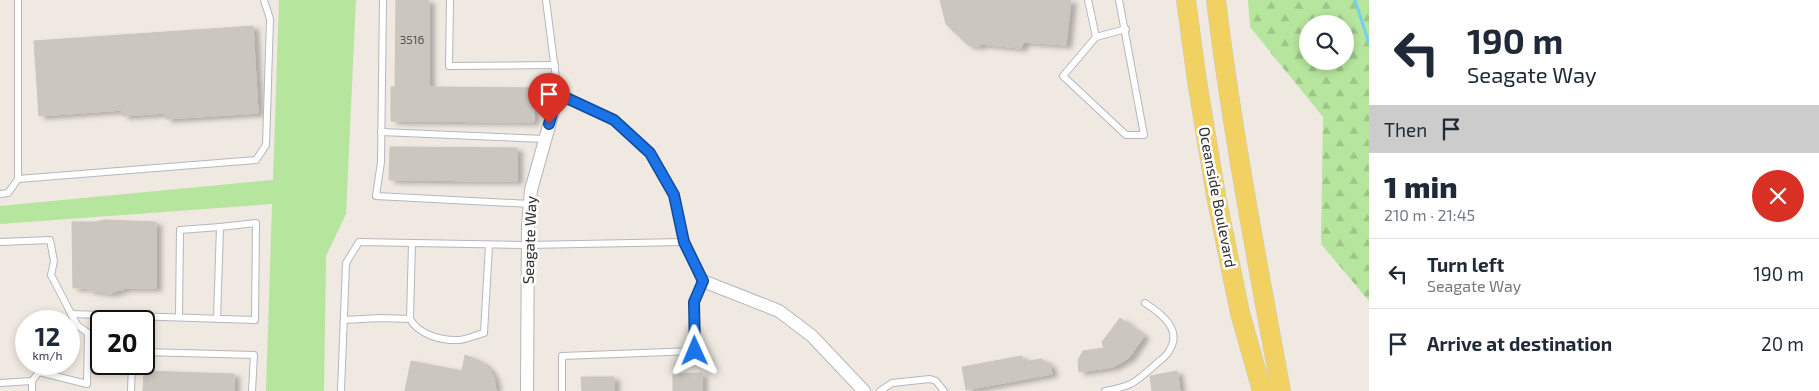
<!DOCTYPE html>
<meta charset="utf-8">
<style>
body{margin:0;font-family:"Exo 2",sans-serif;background:#f2f2f3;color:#1f2937;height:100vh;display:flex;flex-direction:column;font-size:19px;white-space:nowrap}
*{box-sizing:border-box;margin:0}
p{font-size:16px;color:#747a83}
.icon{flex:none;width:28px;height:28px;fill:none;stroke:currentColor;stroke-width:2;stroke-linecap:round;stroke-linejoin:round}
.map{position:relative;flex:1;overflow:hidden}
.sheet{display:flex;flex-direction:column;background:#fff;width:450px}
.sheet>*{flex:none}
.hud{background:#fff;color:#1f2937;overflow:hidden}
.controls{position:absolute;left:1299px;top:15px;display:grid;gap:10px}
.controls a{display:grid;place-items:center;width:55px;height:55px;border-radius:50%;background:#fff;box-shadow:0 2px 8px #0003;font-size:25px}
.speed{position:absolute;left:15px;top:310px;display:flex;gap:10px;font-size:25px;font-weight:700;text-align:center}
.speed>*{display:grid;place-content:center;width:65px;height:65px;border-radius:50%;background:#fff;box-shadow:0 2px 8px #0003;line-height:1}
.speed small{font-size:12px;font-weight:400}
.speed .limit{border:2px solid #111;border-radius:8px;background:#fff;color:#111}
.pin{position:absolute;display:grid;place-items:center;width:42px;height:42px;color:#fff;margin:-51px -21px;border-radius:50% 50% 50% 0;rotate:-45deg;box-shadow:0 0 5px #0007}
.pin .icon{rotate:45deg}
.me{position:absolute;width:55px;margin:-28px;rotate:359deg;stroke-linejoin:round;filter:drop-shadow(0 0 4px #0008)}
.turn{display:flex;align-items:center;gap:18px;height:105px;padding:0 15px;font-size:22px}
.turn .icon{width:65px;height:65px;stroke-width:2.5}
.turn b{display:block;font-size:35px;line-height:42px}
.then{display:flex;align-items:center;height:48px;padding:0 15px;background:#0003;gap:10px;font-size:19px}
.round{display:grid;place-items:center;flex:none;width:52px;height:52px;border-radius:26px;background:#f2f2f3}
.head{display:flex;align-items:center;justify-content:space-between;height:85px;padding:0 15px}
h1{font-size:30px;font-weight:800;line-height:38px}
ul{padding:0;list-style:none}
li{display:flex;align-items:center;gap:15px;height:70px;padding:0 15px;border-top:1px solid #e0e1e3}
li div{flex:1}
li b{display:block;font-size:19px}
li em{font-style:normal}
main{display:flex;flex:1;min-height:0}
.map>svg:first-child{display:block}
</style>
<main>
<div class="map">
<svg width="1369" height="391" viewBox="0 0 1369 391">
<defs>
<pattern id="forest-firs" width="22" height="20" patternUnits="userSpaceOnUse" patternTransform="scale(1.25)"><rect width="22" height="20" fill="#b6e59e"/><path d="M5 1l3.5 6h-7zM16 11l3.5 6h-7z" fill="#9dc588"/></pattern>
<filter id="shadow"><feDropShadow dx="5.5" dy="3" stdDeviation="2.5" flood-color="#0004"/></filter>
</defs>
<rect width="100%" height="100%" fill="#efe9e1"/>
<polygon fill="#b6e59e" points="279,0 356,0 346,214 326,256 324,391 266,391 272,204 0,224 0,206 273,180"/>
<path fill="url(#forest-firs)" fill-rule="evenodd" d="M1248,0H1369V301L1321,244L1323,117L1250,27ZM1308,24H1345V61H1308Z"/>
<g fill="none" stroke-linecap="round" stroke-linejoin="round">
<polyline stroke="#75cff0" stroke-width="3" points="1355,0 1369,43"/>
</g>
<g fill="#cbc7bf" stroke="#cbc5ba" filter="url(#shadow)">
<polygon points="396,0 429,0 429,87 534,88 534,122 391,121 391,87 395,87"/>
<polygon points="940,0 1071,0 1066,45 1023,42 1022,47 1020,48 981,44 980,46 968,45 946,24"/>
<polygon points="253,26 258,113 166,119 165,113 123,116 122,110 39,116 34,41"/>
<polygon points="390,147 517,148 517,181 389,180"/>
<polygon points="105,220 156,222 156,288 123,288 123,290 116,290 116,292 108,293 88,290 88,288 73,288 72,222 96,222"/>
<polygon points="1120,318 1144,336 1129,358 1113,367 1079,372 1078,360 1083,351 1104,348 1102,342"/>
<polygon points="465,355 480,361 489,369 494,378 496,391 405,391 411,361 462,371"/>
<polygon points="1022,356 1024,362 1041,359 1050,365 1052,374 966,390 962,367"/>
<polygon points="144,371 234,374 234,391 143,391"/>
<polygon points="1177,371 1180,391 1152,391 1150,376"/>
<polygon points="702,373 702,391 673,391 673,374"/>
<polygon points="581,377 614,377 614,391 582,391"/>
</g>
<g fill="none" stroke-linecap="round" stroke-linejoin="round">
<defs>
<g id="lane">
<polyline points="383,0 381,162 376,196 530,204"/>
<polyline points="450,0 449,66 555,65"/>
<polyline points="546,0 558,94 613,120 650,153 674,195 684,242 703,281 695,302 695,351 562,356 562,391"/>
<polyline points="1088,0 1096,37 1063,76 1126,135 1144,135 1119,0"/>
<polyline points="1096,37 1126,29"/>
<polyline points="381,132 545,139"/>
<polyline points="18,179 18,0"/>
<polyline points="0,194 8,193 18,179 256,160 266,145 270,19 264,0"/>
<polyline points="0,242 50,240 54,261 51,275 77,325 88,333 87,384 39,372"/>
<path d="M412,243L410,319C419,335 442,341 460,340C468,339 476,335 484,333L489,245"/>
<polyline points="71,314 255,320 256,223 220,227 217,319"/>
<polyline points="179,317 180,230 220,227"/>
<polyline points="344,320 380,318 410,319"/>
<polyline points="69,334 77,325"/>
<polyline points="144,352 254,355 252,391"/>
<polyline points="0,383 32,381 45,364"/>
<polyline points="32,391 32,381"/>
<polyline points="131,391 132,364"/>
<polyline points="341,391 346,263 359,242 528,245 684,242"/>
<polyline points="880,391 892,383 930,379 936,381 944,391"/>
<path d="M1105,391C1133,386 1134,383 1155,365C1160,360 1166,357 1169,351C1183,330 1162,314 1145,303"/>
</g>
<g id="street">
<polyline points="703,281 779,311 812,336 864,391"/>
<polyline points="527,391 528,225 531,190 558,94"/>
</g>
<g id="primary">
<polyline points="1186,0 1197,81 1216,196 1240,313 1262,391"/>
<path d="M1216,0C1232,131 1257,261 1281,391"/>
</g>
</defs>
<use href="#lane" stroke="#b4b7c1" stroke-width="8"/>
<use href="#street" stroke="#b4b7c1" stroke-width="14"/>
<use href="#primary" stroke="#c9c9c9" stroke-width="20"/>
<use href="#lane" stroke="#fff" stroke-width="6"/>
<use href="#street" stroke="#fff" stroke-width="12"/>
<use href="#primary" stroke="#f2d163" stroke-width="19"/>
</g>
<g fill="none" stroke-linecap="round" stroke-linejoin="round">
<defs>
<polyline id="route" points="549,124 558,94 614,120 650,153 674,195 684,242 703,281 694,302 695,351"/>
</defs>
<use href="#route" stroke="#114b97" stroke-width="12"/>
<use href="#route" stroke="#1a73e8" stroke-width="9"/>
</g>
<g text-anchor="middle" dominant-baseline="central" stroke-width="5" stroke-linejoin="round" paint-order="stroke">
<g font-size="12" fill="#555452">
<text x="412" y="39">3516</text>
</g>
<g font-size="15" fill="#2e2e2e" stroke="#fff">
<text transform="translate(1218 197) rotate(79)">Oceanside Boulevard</text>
<text transform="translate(529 240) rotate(-88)">Seagate Way</text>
</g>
</g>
</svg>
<div class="controls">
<a><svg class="icon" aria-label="search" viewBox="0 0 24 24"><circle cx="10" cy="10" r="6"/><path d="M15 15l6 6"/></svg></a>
</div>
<div class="speed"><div>12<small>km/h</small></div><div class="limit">20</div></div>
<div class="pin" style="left:549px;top:124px;background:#d93025"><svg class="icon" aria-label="arrive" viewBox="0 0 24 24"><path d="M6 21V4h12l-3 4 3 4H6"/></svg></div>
<svg class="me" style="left:695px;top:351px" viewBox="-20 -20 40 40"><path d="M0-17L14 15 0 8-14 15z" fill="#1a73e8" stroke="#fff" stroke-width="4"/></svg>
</div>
<section class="sheet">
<div class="hud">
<div class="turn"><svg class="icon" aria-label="left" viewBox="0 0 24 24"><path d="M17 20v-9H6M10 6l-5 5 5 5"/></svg><div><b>190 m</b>Seagate Way</div></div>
<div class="then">Then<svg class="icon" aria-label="arrive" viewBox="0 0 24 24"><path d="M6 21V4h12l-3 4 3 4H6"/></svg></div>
</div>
<div class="head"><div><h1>1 min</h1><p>210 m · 21:45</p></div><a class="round" style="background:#d93025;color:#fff"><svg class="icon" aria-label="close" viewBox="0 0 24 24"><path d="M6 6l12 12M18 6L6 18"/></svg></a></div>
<ul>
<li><svg class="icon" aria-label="left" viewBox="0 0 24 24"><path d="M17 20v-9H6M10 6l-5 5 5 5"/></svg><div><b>Turn left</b><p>Seagate Way</p></div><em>190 m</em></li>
<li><svg class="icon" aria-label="arrive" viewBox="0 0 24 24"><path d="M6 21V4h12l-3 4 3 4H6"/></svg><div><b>Arrive at destination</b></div><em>20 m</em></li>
</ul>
</section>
</main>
